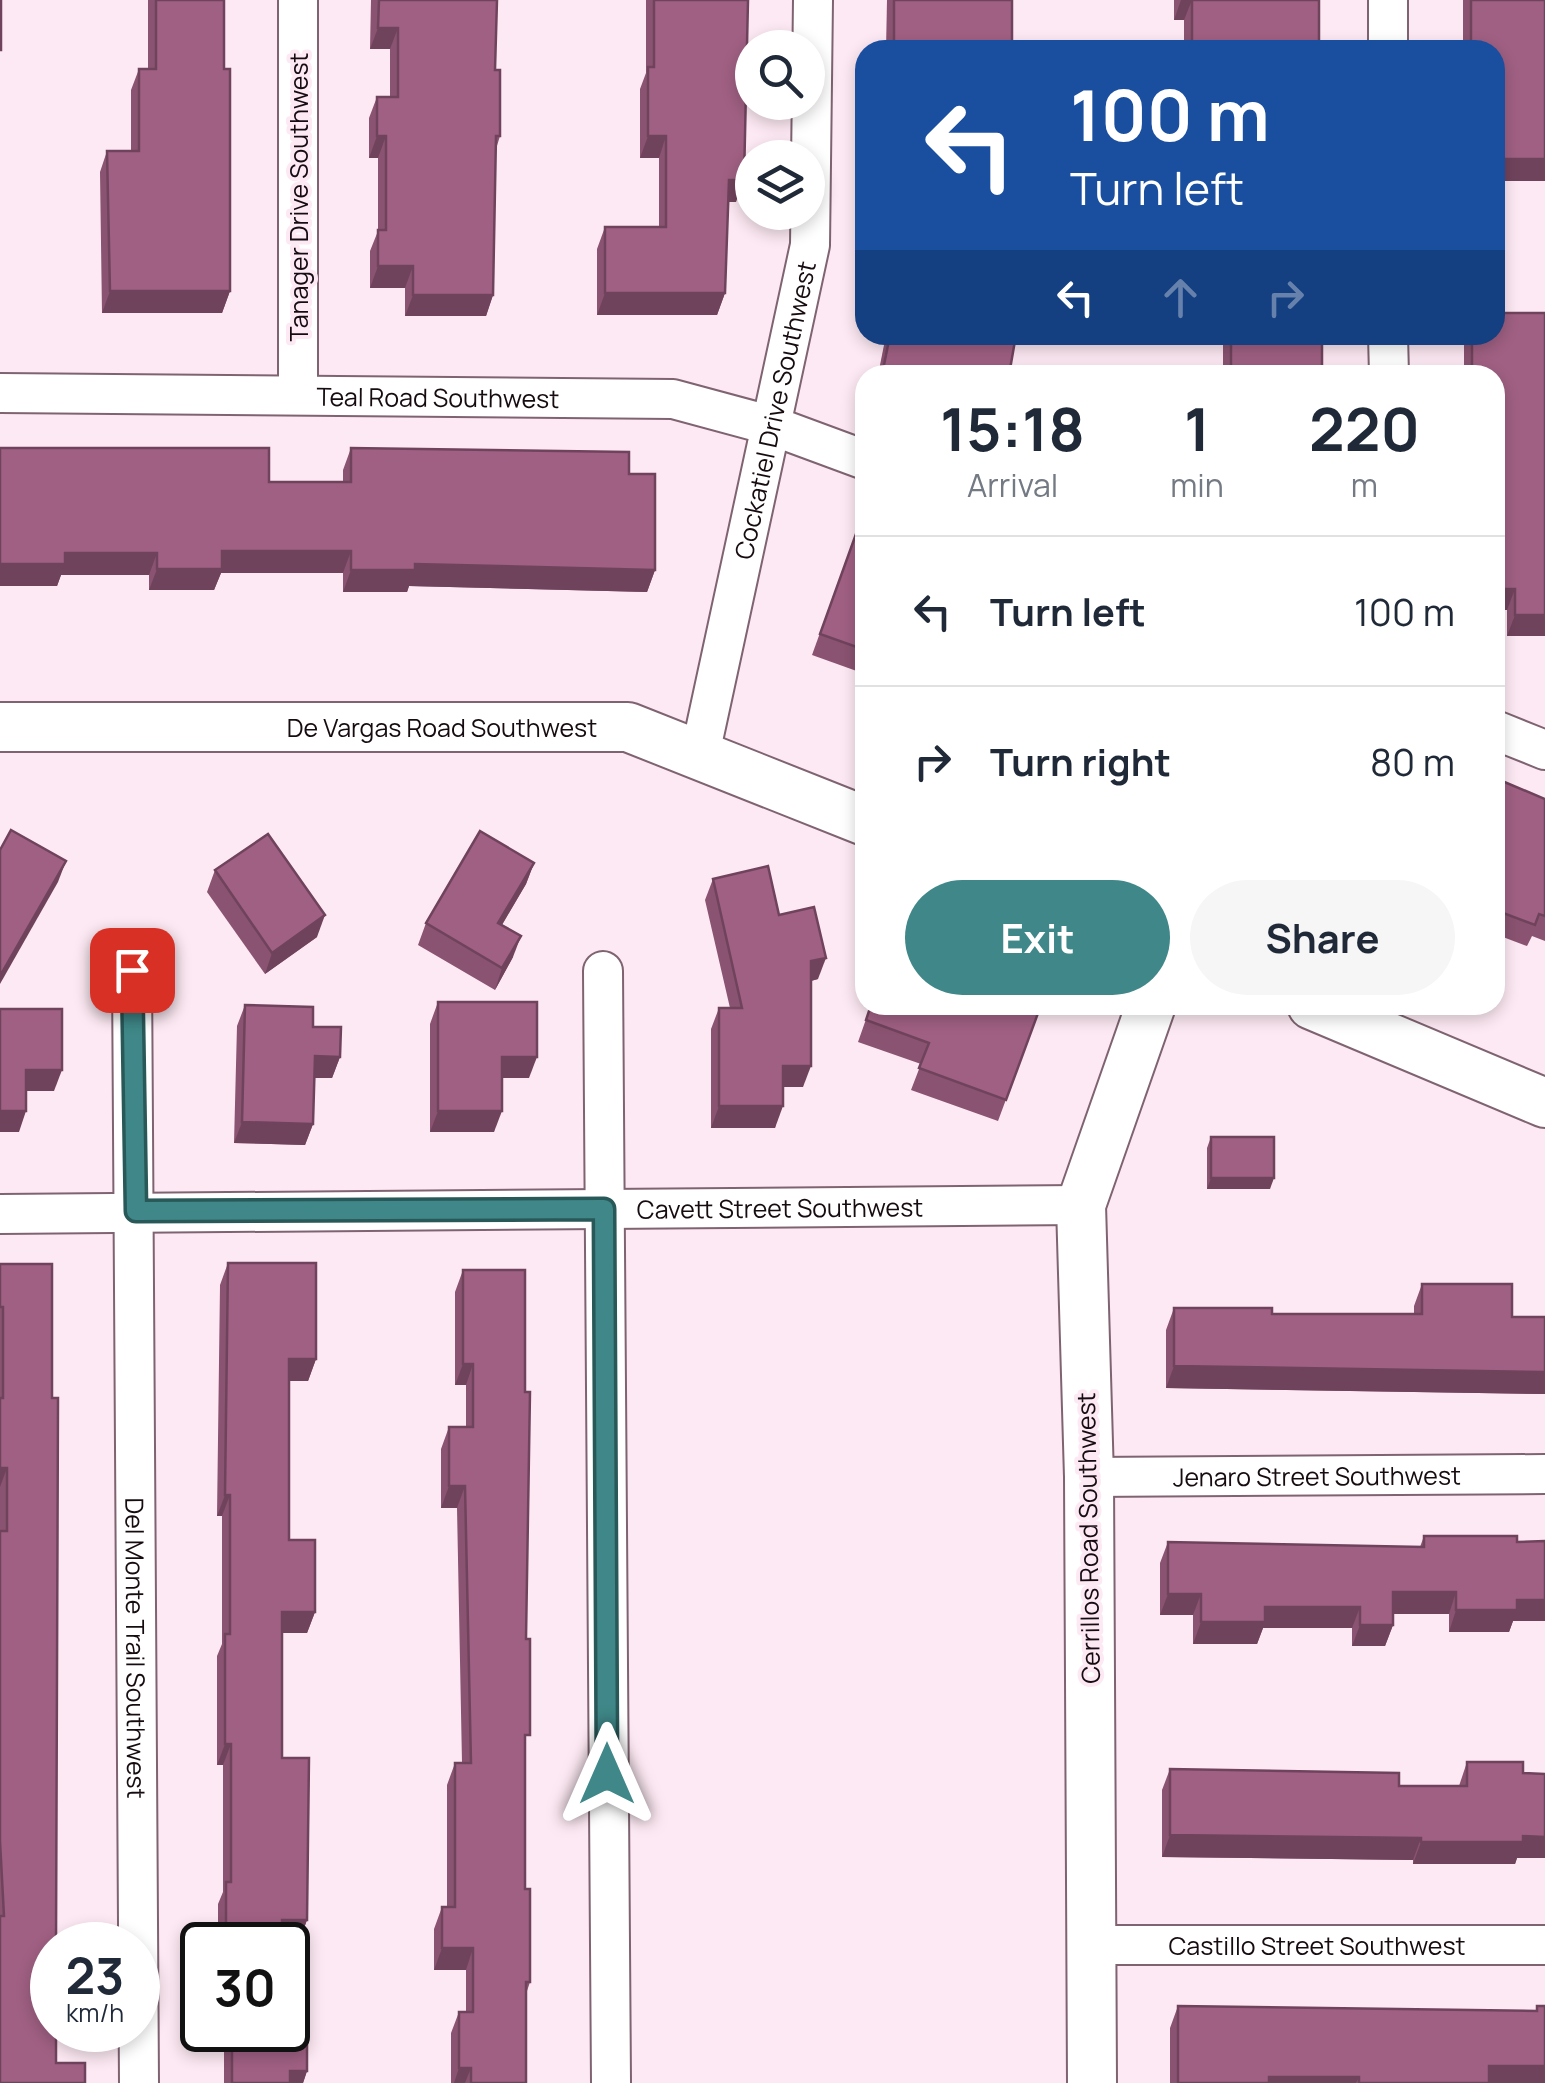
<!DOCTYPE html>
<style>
body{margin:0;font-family:Manrope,sans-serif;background:#f6f6f7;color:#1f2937;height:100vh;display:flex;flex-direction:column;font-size:38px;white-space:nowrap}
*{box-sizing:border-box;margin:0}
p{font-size:32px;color:#747a83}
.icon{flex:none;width:55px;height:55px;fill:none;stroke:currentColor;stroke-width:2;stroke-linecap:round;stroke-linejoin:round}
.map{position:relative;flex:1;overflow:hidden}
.panel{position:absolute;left:855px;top:365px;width:650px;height:650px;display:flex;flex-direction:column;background:#fff;border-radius:30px;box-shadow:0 5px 15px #0003}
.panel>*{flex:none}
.guide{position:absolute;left:855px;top:40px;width:650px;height:305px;border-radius:30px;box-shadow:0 5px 15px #0003;background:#1a4fa0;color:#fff;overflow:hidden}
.fabs{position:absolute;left:735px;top:30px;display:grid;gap:20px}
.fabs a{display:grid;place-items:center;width:90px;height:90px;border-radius:50%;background:#fff;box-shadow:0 5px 15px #0003;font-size:50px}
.speed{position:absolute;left:30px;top:1922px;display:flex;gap:20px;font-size:50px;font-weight:700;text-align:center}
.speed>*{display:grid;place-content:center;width:130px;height:130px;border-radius:50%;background:#fff;box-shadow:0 5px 15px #0003;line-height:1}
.speed small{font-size:25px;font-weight:400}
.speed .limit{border:5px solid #111;border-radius:15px;background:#fff;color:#111}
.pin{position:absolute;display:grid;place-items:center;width:85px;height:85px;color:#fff;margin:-42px;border-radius:20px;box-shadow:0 5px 15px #0006}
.me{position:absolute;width:110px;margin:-55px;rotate:0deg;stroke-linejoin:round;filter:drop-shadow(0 0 8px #0008)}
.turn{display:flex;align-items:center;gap:35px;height:210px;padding:0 50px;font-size:45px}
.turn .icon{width:130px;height:130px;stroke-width:2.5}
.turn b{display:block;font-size:70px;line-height:85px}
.lanes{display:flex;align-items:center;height:95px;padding:0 50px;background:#0003;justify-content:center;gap:50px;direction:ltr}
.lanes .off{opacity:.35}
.eta{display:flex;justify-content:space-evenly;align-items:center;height:170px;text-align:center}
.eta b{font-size:60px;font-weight:700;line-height:70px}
.cta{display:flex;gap:20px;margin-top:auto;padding:20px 50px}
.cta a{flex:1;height:115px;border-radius:60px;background:#3f8788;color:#fff;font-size:40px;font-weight:700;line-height:115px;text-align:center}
.cta a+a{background:#f6f6f7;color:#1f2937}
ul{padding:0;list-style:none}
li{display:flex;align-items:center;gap:30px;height:150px;padding:0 50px;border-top:2px solid #e0e1e3}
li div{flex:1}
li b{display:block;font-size:38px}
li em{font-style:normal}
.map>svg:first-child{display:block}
</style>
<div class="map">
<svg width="1545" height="2083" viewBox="0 0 1545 2083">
<rect width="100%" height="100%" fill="#fde9f3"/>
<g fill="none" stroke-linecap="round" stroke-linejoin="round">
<defs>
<g id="minor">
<polyline points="298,0 298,394"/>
<polyline points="1388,50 1388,0"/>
<polyline points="1388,335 1389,375"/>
<path id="s1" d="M0,393L673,399L773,426L865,460"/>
<polyline points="1495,730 1545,750"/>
<path id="s2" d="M700,754L810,245L813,0"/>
<path id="s3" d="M132,970L139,2083"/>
<polyline points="603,971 611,2083"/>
<path id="s4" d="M0,1214L1081,1205"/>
<path id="s5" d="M1089,1477L1545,1474"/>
<path id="s6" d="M1089,1945H1545"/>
</g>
<g id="tertiary">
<path id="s7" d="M0,727H628L865,821"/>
<polyline points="1312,1005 1545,1103"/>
<polyline points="1092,2083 1089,1477 1081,1205 1151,1005"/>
</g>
</defs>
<use href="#minor" stroke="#7f6371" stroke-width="42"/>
<use href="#tertiary" stroke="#7f6371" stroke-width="52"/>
<use href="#minor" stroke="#fff" stroke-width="38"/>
<use href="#tertiary" stroke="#fff" stroke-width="48"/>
</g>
<g fill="#8a5371">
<polygon points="148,0 224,0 224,69 230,291 222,313 102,313 100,172 107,151 131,151 131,90 139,69 148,69"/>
<polygon points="371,0 497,0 495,70 500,136 496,149 493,295 486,316 405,316 405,288 370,288 370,251 378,231 378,158 369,158 369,118 377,97 390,97 390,49 370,49"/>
<polygon points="646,0 748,0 736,202 728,202 725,293 717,315 597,315 597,249 605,227 659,227 659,158 640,158 640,89 646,73"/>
<polygon points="887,0 1012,0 1012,50 886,50"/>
<polygon points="1174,0 1319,0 1319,50 1184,50 1184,20 1174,20"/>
<polygon points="1463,0 1545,0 1545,181 1495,181 1495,50 1463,50"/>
<polygon points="886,335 1016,335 1009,375 878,375"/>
<rect x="1223" y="335" width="99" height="40"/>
<polygon points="1464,335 1495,335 1545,636 1507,636 1507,610 1495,610 1495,375 1464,375"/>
<polygon points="351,448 629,474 655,570 647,592 409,586 407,592 343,592 343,573 221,573 214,590 149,590 149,575 61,575 57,586 0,586 269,482 343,482 343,470"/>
<polygon points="865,508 865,674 812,655"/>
<polygon points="1495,778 1545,799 1545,941 1532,936 1527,946 1495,934"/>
<polygon points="534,863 526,884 502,925 513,957 495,990 418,945 426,923"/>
<polygon points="215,870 317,937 265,974 207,892"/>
<polygon points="713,879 779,915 818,979 811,981 803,1087 783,1087 775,1128 711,1128 711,1029 719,1008 730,1008 705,900"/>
<polygon points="438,1002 529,1078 502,1078 494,1132 430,1132 430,1024"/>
<polygon points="245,1005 313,1027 340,1057 332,1078 314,1078 313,1124 305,1145 234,1143 237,1026"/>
<polygon points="871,1005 1041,1005 998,1121 911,1090 921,1064 858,1042"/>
<polygon points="1211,1137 1270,1189 1207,1189 1207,1148"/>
<polygon points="228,1263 316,1359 308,1381 289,1381 289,1540 315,1612 307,1633 282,1633 282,1758 307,1920 299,1941 282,1941 282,1945 218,1945 218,1904 223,1892 223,1765 217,1765 217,1656 222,1644 222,1516 217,1516 220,1285"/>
<polygon points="0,1264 56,2063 0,2083"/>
<polygon points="463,1270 525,1749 525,1889 530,1982 526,1994 526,2083 451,2083 451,2033 459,2012 466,2012 466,1970 434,1970 434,1929 442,1907 447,1907 447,1785 455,1763 462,1763 457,1508 441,1508 441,1449 449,1427 466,1427 466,1385 455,1385 455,1292"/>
<polygon points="1422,1284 1512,1317 1545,1317 1545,1394 1166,1388 1166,1330 1174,1308 1272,1314 1414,1314 1414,1306"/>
<polygon points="1424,1536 1517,1542 1545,1621 1513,1621 1509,1632 1449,1632 1449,1614 1393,1614 1393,1625 1385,1646 1352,1646 1352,1628 1263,1628 1257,1644 1193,1644 1193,1615 1160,1615 1160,1563 1168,1542 1420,1547"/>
<polygon points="1467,1762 1523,1773 1545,1774 1545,1858 1517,1858 1515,1864 1413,1864 1413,1860 1162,1857 1162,1790 1170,1769 1399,1786 1459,1786"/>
<polygon points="1178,2006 1536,2011 1537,2006 1545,2083 1170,2083 1170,2028"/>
<polygon points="224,2030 288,2030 288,2037 307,2071 303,2083 224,2083"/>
</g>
<g fill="#70435c">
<polygon points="1181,0 1192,0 1184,20 1174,20"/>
<polygon points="378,28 398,28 390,49 370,49"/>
<polygon points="377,136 386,136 378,158 369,158"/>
<polygon points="648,136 666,136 659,158 640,158"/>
<polygon points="1498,159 1545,159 1545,181 1495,181 1495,166"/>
<polygon points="729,180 744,180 736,202 721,202"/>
<polygon points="378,266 413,266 405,288 370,288"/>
<polygon points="110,291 230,291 222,313 102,313"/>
<polygon points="605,293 725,293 717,315 597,315"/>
<polygon points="413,295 493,295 486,316 405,316"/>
<polygon points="222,551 351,551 343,573 221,573 214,590 149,590 157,569"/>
<polygon points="65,553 157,553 149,575 61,575 57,586 0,586 0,564"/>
<polygon points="415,564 655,570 647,592 409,586 407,592 343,592 351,570"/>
<polygon points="1495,589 1515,589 1507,610 1495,610"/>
<polygon points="1515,615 1545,615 1545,636 1507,636"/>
<polygon points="66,861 58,882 0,984 0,976"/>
<polygon points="534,863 526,884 490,945 498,923"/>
<polygon points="325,915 317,937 265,974 272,953"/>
<polygon points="521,936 513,957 495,990 502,968"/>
<polygon points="826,958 818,979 803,983 811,961"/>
<polygon points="315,1056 340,1057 332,1078 307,1078"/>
<polygon points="502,1057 537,1057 529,1078 494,1078"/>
<polygon points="783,1066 811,1066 803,1087 775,1087"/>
<polygon points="26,1070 62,1070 54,1091 19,1091"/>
<polygon points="719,1106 783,1106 775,1128 711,1128"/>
<polygon points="0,1111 26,1111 19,1132 0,1132"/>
<polygon points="438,1111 502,1111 494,1132 430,1132"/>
<polygon points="242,1122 313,1124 305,1145 234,1143"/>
<polygon points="1211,1178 1274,1178 1270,1189 1207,1189"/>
<polygon points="289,1359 316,1359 308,1381 281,1381"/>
<polygon points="463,1364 473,1364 466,1385 455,1385"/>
<polygon points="1174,1366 1545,1372 1545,1394 1166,1388"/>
<polygon points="0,1468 7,1468 0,1487"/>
<polygon points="449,1486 465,1486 457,1508 441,1508"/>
<polygon points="225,1495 230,1495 222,1516 217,1516"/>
<polygon points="1393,1592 1456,1592 1449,1614 1385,1614"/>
<polygon points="1168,1594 1201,1594 1193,1615 1160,1615"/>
<polygon points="1517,1600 1545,1600 1545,1621 1513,1621 1509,1632 1449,1632 1456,1610"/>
<polygon points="1265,1607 1360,1607 1352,1628 1263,1628 1257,1644 1193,1644 1201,1622"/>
<polygon points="282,1612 315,1612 307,1633 274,1633"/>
<polygon points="1360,1625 1393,1625 1385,1646 1352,1646"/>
<polygon points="225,1744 231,1744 223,1765 217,1765"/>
<polygon points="1170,1835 1421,1838 1413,1860 1162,1857"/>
<polygon points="1523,1836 1545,1837 1545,1858 1517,1858 1515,1864 1413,1864 1421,1842"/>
<polygon points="282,1920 307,1920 299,1941 274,1941"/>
<polygon points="442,1948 473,1948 466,1970 434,1970"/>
<polygon points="1489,2066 1545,2066 1545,2083 1483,2083"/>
<polygon points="459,2068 471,2068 465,2083 454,2083"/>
<polygon points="290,2071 307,2071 303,2083 286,2083"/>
<polygon points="1269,2077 1359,2077 1356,2083 1267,2083"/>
</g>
<g fill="#a06083" stroke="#70435c" stroke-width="2.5">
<rect x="0" y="0" width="1" height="50"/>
<polygon points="156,0 224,0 224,69 230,69 230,291 110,291 107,151 139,151 139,69 156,69"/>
<polygon points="379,0 497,0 495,70 500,70 500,136 496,136 493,295 413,295 413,266 378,266 378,230 386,230 386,136 377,136 377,97 398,97 398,28 378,28"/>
<polygon points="654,0 748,0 744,180 729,180 725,293 605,293 605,227 666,227 666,136 648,136 648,67 654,67"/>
<rect x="894" y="0" width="118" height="50"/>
<rect x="1192" y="0" width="127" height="50"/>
<polygon points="1471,0 1545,0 1545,159 1498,159 1498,129 1495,129 1495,50 1471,50"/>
<polygon points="1495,313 1545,313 1545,615 1515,615 1515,589 1495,589 1495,375 1472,375 1472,335 1495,335"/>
<polygon points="890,335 1016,335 1009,375 882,375"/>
<rect x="1231" y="335" width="91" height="40"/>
<polygon points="0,448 269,448 269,482 351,482 351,448 629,452 629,474 655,474 655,570 415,564 415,570 351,570 351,551 222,551 222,569 157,569 157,553 65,553 65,564 0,564"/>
<polygon points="865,509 865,650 820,634"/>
<polygon points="1495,778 1545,799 1545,916 1539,914 1535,925 1495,910"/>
<polygon points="11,830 66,861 0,976 0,850"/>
<polygon points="480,831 534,863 498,923 521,936 502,968 426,923"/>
<polygon points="268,834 325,915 272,953 215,870"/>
<polygon points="768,866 779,915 814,907 826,958 811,961 811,1066 783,1066 783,1106 719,1106 719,1008 742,1008 713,879"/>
<polygon points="438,1002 537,1002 537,1057 502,1057 502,1111 438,1111"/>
<polygon points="245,1005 313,1007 313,1027 341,1027 340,1057 315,1056 313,1124 242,1122"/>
<polygon points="871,1005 1041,1005 1006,1100 919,1068 929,1043 866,1020"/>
<polygon points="0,1009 62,1009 62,1070 26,1070 26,1111 0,1111"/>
<rect x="1211" y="1137" width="63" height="41"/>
<polygon points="228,1263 316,1263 316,1359 289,1359 289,1540 315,1540 315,1612 282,1612 282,1758 309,1758 307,1920 282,1920 282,1945 226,1945 226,1882 231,1882 231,1744 225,1744 225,1634 230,1634 230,1495 225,1495"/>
<polygon points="0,1264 52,1264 52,1398 58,1398 56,1945 52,1945 52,2030 56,2030 56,2063 85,2063 85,2083 0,2083 0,1916 4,1916 0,1841 0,1531 7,1531 7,1468 0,1468 0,1398 3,1398 3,1307 0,1307"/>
<polygon points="463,1270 525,1270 525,1392 530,1392 526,1639 530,1639 530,1735 525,1735 525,1889 530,1889 530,1982 526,1982 526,2083 471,2083 471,2068 459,2068 459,2012 473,2012 473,1948 442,1948 442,1907 455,1907 455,1763 471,1763 465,1486 449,1486 449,1427 473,1427 473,1364 463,1364"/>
<polygon points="1422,1284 1512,1284 1512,1317 1545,1317 1545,1372 1174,1366 1174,1308 1272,1308 1272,1314 1422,1314"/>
<polygon points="1424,1536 1517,1536 1517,1542 1545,1541 1545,1600 1517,1600 1517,1610 1456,1610 1456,1592 1393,1592 1393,1625 1360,1625 1360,1607 1265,1607 1265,1622 1201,1622 1201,1594 1168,1594 1168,1542 1424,1547"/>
<polygon points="1467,1762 1523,1762 1523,1773 1545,1774 1545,1837 1523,1836 1523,1842 1421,1842 1421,1838 1170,1835 1170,1769 1399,1773 1399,1786 1467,1786"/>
<polygon points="288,2005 288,2037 307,2037 307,2071 290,2071 290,2083 232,2083 232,2030 288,2030"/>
<polygon points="1178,2006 1537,2011 1537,2006 1545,2006 1545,2066 1489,2066 1489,2083 1359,2083 1359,2077 1269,2077 1269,2083 1178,2083"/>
</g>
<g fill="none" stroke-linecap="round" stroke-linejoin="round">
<defs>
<polyline id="route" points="132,970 136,1211 604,1209 607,1774"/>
</defs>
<use href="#route" stroke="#295858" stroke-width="25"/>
<use href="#route" stroke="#3f8788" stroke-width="18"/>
</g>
<g text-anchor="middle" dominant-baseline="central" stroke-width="8" stroke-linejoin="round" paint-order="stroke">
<g font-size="25" fill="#150b10" stroke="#fde9f3">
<text transform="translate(298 197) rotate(-90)">Tanager Drive Southwest</text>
<text stroke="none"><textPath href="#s1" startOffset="438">Teal Road Southwest</textPath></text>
<text stroke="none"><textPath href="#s2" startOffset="352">Cockatiel Drive Southwest</textPath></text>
<text stroke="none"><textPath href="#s7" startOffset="442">De Vargas Road Southwest</textPath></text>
<text stroke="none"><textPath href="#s4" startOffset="780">Cavett Street Southwest</textPath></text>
<text stroke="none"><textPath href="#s5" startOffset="228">Jenaro Street Southwest</textPath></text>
<text transform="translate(1088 1538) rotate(-91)">Cerrillos Road Southwest</text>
<text stroke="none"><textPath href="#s3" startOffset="678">Del Monte Trail Southwest</textPath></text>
<text stroke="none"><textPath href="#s6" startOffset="228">Castillo Street Southwest</textPath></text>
</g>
</g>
</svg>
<div class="fabs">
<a><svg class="icon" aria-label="search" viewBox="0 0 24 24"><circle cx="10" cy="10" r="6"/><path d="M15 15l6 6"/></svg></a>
<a><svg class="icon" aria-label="layers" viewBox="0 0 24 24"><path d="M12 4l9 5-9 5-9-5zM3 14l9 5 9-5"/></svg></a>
</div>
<div class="speed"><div>23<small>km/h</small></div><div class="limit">30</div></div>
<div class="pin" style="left:132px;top:970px;background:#d93025"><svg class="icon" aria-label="arrive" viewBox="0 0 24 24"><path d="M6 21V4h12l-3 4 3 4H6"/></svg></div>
<svg class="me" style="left:607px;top:1774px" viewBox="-20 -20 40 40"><path d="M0-17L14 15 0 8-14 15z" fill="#3f8788" stroke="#fff" stroke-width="4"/></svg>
<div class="guide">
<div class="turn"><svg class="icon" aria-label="left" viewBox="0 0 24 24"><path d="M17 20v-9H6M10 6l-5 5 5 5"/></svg><div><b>100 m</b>Turn left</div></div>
<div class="lanes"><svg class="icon" aria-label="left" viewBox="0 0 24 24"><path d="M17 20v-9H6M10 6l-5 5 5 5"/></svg><svg class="icon off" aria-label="ahead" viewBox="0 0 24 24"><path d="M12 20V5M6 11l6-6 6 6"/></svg><svg class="icon off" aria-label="right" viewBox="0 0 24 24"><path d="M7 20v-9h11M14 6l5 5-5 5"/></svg></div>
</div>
<section class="panel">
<div class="eta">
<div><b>15:18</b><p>Arrival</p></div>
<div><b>1</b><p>min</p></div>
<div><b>220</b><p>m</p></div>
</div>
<ul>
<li><svg class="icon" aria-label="left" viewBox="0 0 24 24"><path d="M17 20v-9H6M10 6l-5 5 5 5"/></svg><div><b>Turn left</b></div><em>100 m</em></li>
<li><svg class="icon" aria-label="right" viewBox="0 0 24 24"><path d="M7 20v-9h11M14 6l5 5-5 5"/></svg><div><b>Turn right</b></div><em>80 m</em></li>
</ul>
<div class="cta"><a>Exit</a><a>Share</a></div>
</section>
</div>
